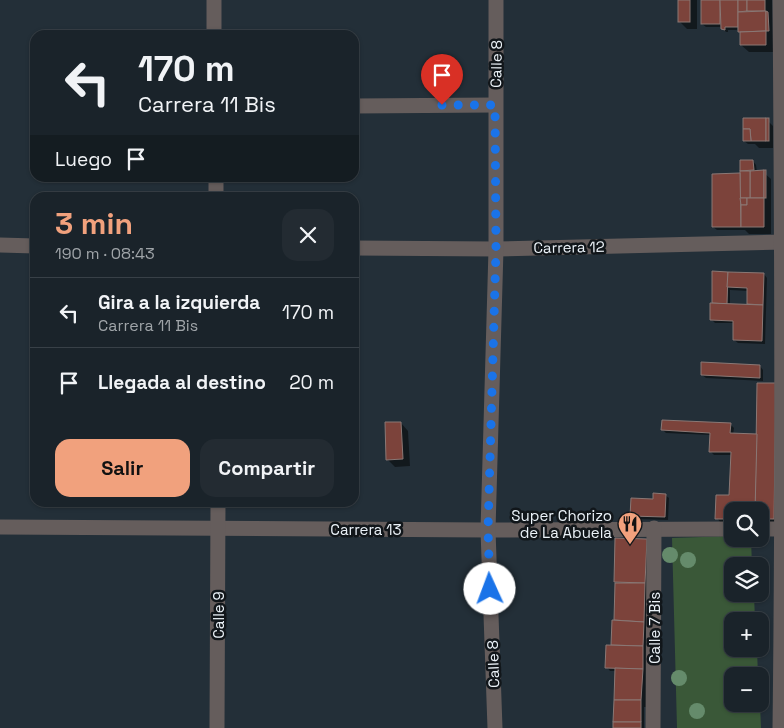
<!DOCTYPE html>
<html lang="es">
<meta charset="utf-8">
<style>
body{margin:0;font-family:"Space Grotesk",sans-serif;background:#232b32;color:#f1f3f6;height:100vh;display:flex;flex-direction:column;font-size:19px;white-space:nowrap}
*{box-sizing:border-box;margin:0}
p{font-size:16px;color:#9fa4a8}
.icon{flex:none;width:28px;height:28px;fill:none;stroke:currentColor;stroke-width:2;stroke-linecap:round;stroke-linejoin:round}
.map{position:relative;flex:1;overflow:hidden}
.side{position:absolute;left:30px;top:192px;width:329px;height:315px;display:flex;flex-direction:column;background:#1a232a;border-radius:15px;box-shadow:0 1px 4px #0004,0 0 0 1px #384047}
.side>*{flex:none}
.banner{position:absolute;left:30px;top:30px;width:329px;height:152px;border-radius:15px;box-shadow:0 1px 4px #0004,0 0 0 1px #384047;background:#1a232a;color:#f1f3f6;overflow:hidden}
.buttons{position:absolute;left:724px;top:502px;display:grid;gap:10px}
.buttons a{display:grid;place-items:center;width:45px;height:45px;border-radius:10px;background:#1a232a;box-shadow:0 1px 4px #0004,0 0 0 1px #384047;font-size:25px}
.pin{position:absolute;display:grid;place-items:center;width:42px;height:42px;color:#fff;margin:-51px -21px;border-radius:50% 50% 50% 0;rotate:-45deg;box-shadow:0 0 5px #0007}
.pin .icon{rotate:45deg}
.me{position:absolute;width:55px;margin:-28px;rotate:358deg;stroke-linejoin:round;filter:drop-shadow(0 0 4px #0008)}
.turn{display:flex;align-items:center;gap:18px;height:105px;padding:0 25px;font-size:22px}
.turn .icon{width:65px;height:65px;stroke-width:2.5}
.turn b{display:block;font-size:35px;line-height:42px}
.then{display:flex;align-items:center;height:48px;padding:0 25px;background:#0003;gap:10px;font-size:19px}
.round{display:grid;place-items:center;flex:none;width:52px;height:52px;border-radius:15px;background:#232b32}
.summary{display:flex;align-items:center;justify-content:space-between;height:85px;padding:0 25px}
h1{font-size:30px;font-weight:700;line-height:38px;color:#f1a17d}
.primary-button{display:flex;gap:10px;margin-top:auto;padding:10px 25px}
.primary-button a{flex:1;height:58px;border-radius:15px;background:#f1a17d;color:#111;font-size:20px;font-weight:700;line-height:58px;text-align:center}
.primary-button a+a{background:#232b32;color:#f1f3f6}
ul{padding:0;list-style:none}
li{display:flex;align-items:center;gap:15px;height:70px;padding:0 25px;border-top:1px solid #384047}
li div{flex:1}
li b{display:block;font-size:19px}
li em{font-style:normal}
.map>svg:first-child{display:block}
</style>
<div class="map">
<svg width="784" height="728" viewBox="0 0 784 728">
<rect width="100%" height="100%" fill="#232f38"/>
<polygon fill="#3a5838" points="732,536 732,539 751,539 752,566 732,566 732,594 754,594 755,621 732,621 732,649 757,649 758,676 732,676 732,704 760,704 761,728 677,728 672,538"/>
<g fill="#0007" fill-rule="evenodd">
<polygon points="679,0 697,0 697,29 687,29 679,21"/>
<polygon points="702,0 772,0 773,52 749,52 741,45 741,33 740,31 737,14 737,30 728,30 728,32 726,32 722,27 706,27 702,24"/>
<polygon points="766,119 773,126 773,148 759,148 755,144 748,144 744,141"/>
<polygon points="753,161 756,165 757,172 763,172 771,179 771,234 749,234 745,230 717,230 713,227 743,172 741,170"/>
<path d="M714,272L764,274L767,278L765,344L738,343L734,340V323H715L711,319L713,304ZM730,290L748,291V306L730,305Z"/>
<polygon points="760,366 763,370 763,381 706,378 702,375"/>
<polygon points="401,423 408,431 410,466 395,467 387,459"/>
<polygon points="730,424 734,428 733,435 757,435 784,530 760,522 760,511 732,511 732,522 720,522 717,518 730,497 732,455 714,455 710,451 711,435 666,433 663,430"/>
<polygon points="665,495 669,498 668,520 635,519 632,516 654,500"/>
<polygon points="649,544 646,674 650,678 649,707 644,707 644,728 614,728 616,671 610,671 607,667 612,647 613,622 615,622 617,583 616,582"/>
</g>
<g fill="#7c433b" stroke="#8a7875">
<rect x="678" y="0" width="12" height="22"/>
<rect x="701" y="0" width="19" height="24"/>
<polygon points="720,0 738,0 738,27 725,27 725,30 721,29"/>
<polygon points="738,0 747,0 747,11 738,12"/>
<rect x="747" y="0" width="18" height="11"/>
<polygon points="766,11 766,31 738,32 738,12"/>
<polygon points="766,11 768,12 769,31 766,31"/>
<polygon points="766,31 766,45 740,45 740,32"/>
<polygon points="743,118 766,118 766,141 751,141 750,129 743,129"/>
<rect x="766" y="118" width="3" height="23"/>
<polygon points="743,129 750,129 751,141 743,141"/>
<polygon points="740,160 753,160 754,170 740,171"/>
<polygon points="764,170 764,198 750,198 750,171"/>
<rect x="764" y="170" width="2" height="28"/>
<rect x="740" y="171" width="10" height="27"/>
<polygon points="740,173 741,227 712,227 712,174"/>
<polygon points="740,198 747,198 747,205 741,205"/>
<polygon points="747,198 764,198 764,227 741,227 741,205 747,205"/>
<polygon points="712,271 728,272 727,304 712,303"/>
<polygon points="728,272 764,273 763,305 747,304 747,288 727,287"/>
<polygon points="710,303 763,305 762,341 733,340 733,321 710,320"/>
<polygon points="701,362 760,365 760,378 701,375"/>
<polygon points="757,383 776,383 774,519 760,519 760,511 755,511"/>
<polygon points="662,420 731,423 730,433 757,434 755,511 732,511 732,519 715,519 716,495 729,495 731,452 709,452 710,433 661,430"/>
<polygon points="385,422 401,422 403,459 386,460"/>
<polygon points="653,493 666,494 665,517 630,516 631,498 653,499"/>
<polygon points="615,538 647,539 645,583 614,582"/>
<polygon points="615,583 645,583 644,622 614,620"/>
<polygon points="612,620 644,622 643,646 611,645"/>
<polygon points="606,645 643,646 643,669 605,668"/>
<polygon points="615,668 643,669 641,700 614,700"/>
<polygon points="614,700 641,700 641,722 613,722"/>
<rect x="613" y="722" width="28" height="6"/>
</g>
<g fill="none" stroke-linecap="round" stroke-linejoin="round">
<g stroke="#655d5c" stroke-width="15">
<polyline points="214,0 214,35"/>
<polyline points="354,106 495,105"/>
<polyline points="216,178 216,198"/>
<polyline points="0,245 35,246"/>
<polyline points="354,248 496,249 784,242"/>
<polyline points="0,527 488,530 732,529"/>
<polyline points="760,529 781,529"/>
<polyline points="217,728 218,502"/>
<polyline points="495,728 488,530 496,249 496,0"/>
<polyline points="653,728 654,528"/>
<path d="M780,728C783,485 782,243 780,0"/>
</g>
</g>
<g fill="#658b6b">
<circle cx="670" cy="555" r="8"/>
<circle cx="688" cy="560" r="8"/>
<circle cx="679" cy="678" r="8"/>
<circle cx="697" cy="711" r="8"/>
</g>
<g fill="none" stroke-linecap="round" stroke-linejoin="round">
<polyline stroke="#1a73e8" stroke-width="9" stroke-dasharray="0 16.2" points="442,105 495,105 496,249 488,530 490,589"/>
</g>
<defs>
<symbol id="restaurant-pin" viewBox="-11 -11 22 30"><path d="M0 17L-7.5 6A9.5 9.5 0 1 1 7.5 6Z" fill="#f1a17d" stroke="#11161a"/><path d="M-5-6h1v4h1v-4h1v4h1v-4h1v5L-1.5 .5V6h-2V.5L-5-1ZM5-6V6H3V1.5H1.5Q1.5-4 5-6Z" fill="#111"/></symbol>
</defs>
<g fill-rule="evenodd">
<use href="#restaurant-pin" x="616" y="510" width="28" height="38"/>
</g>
<g text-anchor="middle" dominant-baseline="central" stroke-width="5" stroke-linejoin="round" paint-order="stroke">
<g font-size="15" fill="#ebf2f8" stroke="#11161a">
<text transform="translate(496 64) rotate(-89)">Calle 8</text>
<text transform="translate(569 247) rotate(-1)">Carrera 12</text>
<text x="366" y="529">Carrera 13</text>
<text transform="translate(218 615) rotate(-90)">Calle 9</text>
<text transform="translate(654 628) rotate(-90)">Calle 7 Bis</text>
<text transform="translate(493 664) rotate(-92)">Calle 8</text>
</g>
<g font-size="15" fill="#ebf2f8" stroke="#11161a" text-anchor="end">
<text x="612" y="515">Super Chorizo<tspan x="612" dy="17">de La Abuela</tspan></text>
</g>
</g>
</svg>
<div class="buttons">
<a><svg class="icon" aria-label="search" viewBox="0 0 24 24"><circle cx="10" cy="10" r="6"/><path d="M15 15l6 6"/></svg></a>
<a><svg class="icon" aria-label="layers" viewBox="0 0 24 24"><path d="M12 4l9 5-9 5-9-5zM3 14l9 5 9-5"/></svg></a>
<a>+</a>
<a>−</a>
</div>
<div class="pin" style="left:442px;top:105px;background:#d93025"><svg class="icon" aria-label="arrive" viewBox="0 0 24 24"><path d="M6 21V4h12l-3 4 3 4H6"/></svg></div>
<svg class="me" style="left:490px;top:589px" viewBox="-20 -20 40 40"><circle r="19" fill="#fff"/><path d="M0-13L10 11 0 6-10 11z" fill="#1a73e8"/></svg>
<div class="banner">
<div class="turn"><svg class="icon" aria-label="left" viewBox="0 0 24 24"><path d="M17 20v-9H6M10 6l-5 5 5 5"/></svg><div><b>170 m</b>Carrera 11 Bis</div></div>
<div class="then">Luego<svg class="icon" aria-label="arrive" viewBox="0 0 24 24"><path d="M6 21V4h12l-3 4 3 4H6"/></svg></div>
</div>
<section class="side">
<div class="summary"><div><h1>3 min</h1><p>190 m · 08:43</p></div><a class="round"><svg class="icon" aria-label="close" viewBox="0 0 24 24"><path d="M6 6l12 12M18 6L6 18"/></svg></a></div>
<ul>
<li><svg class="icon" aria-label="left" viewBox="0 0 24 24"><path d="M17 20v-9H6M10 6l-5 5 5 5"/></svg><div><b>Gira a la izquierda</b><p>Carrera 11 Bis</p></div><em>170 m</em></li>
<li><svg class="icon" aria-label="arrive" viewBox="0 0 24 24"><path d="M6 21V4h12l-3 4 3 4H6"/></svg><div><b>Llegada al destino</b></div><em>20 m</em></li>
</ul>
<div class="primary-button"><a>Salir</a><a>Compartir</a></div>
</section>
</div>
